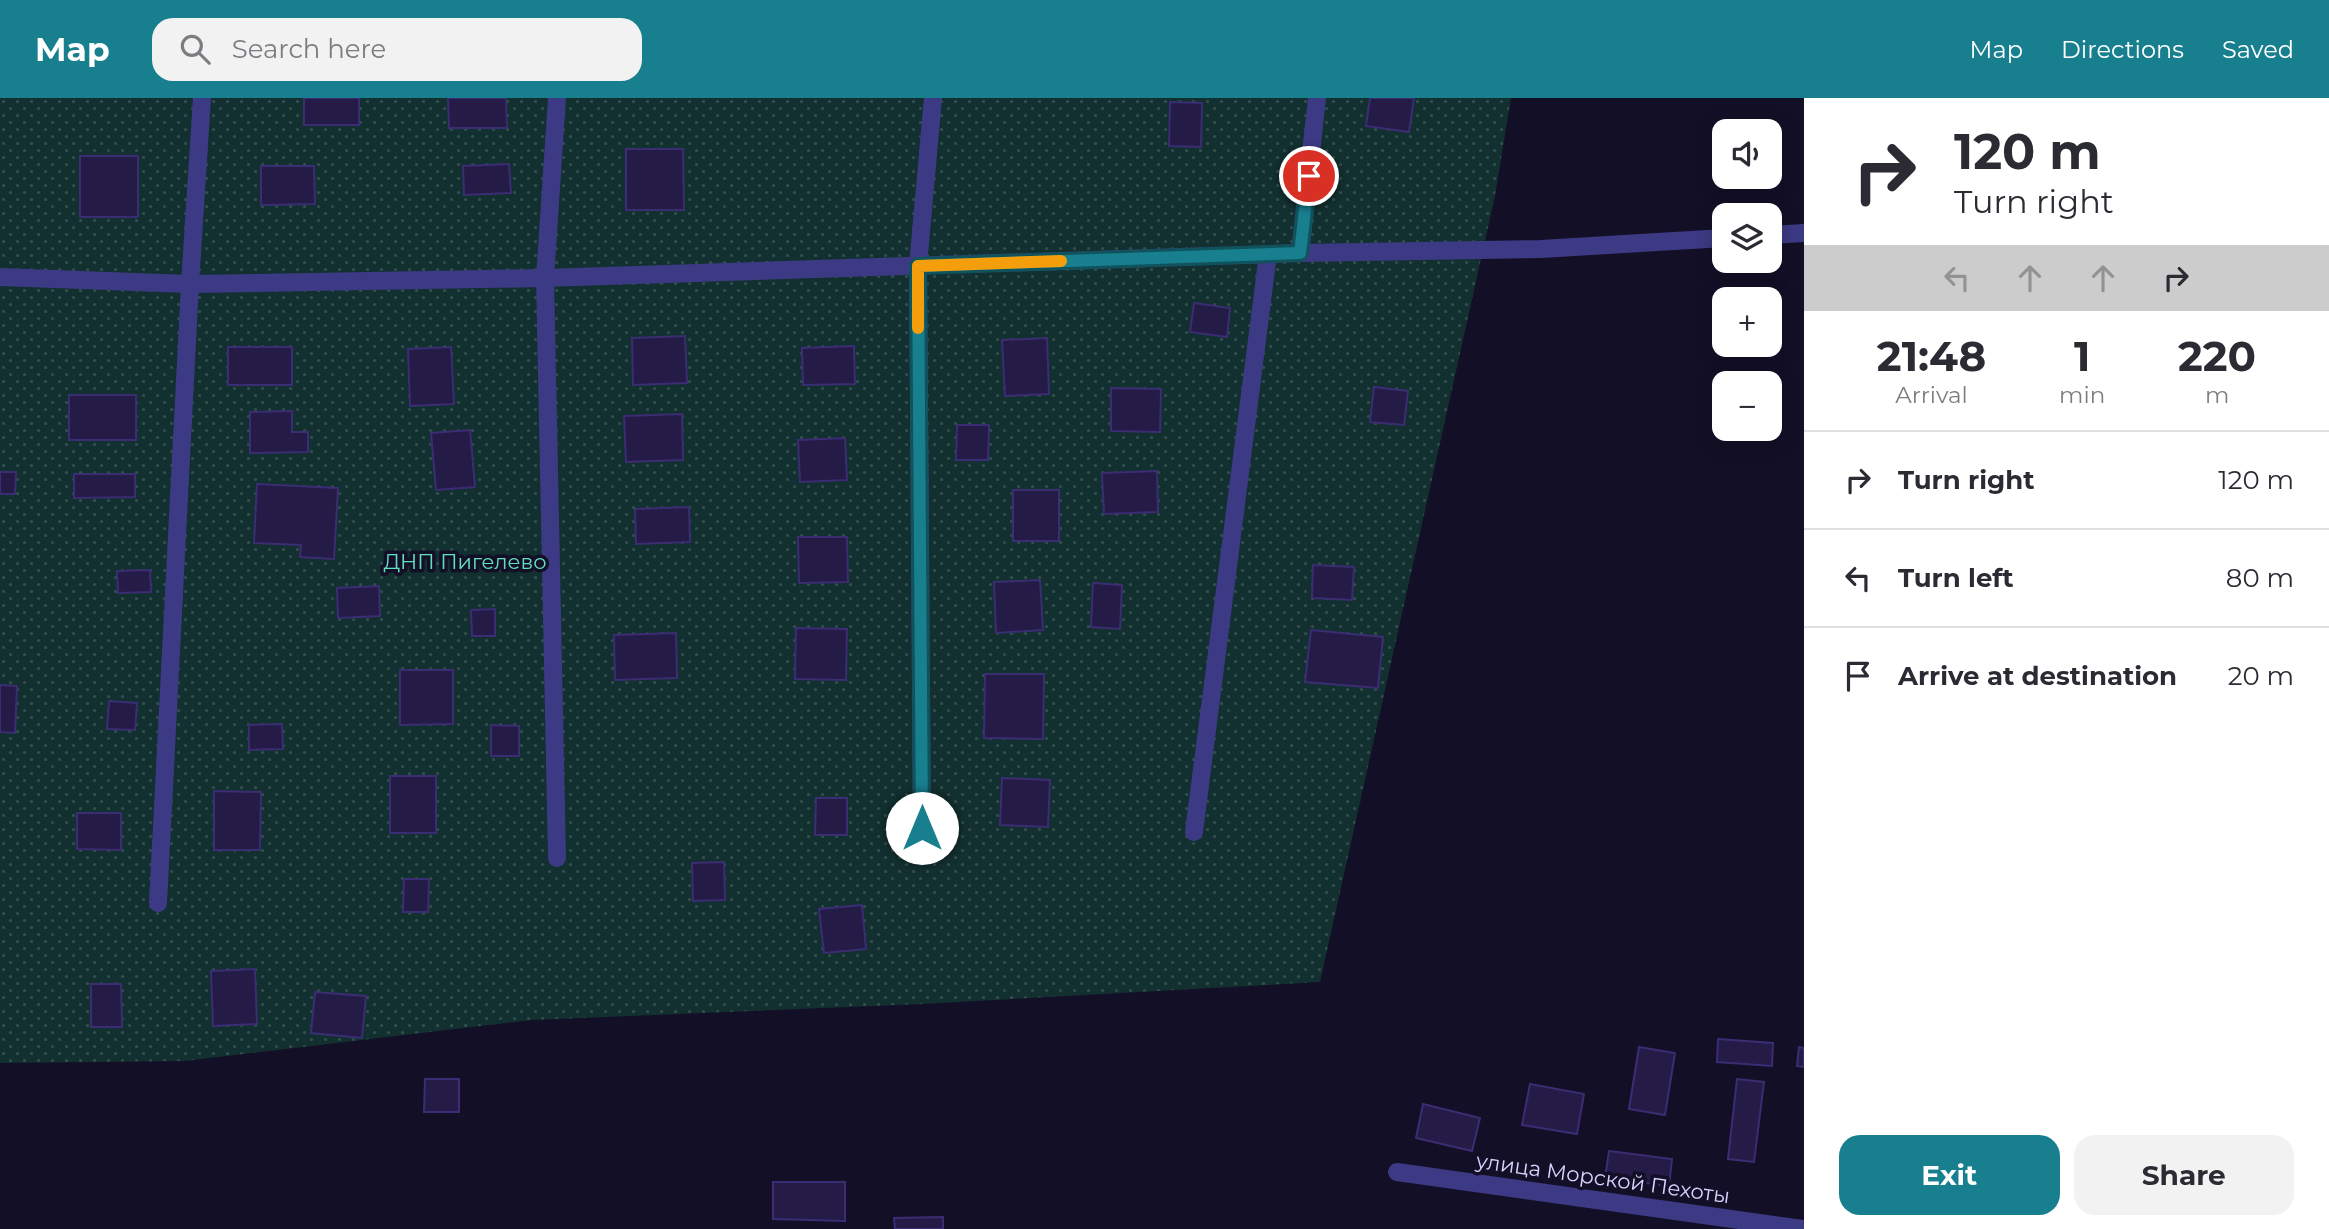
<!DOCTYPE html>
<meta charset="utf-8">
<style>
body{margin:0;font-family:Montserrat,sans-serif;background:#f2f2f3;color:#2b2b33;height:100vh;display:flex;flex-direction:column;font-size:26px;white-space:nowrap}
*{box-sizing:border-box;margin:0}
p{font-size:23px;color:#7c7c81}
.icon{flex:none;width:38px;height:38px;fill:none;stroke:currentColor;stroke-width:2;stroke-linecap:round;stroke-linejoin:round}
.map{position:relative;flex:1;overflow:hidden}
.drawer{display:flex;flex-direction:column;background:#fff;width:525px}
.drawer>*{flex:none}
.guide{background:#fff;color:#2b2b33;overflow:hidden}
.fabs{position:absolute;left:1712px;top:21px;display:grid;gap:14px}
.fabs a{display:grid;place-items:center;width:70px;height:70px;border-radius:14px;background:#fff;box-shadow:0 4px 18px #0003;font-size:35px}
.pin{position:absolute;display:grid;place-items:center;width:60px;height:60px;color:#fff;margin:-30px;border:4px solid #fff;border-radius:50%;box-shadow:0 2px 7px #0007}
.me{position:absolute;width:77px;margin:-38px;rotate:0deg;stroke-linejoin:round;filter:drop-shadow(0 0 5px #0008)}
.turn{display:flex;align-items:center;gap:24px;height:147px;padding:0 35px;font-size:32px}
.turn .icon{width:91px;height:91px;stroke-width:2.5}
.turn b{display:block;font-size:49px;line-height:60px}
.lanes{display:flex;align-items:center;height:66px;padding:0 35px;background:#0003;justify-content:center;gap:35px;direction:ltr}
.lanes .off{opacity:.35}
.eta{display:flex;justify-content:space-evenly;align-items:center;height:119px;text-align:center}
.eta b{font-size:42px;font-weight:700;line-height:49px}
.action{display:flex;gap:14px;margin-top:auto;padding:14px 35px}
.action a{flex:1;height:80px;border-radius:21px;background:#187f8f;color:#fff;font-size:28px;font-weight:700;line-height:80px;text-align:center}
.action a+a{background:#f2f2f3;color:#2b2b33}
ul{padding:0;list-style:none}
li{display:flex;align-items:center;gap:21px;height:98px;padding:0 35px;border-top:2px solid #e1e1e2}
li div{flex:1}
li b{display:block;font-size:26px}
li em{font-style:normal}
header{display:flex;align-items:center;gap:42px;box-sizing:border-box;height:98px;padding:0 35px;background:#187f8f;color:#fff}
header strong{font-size:33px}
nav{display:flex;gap:38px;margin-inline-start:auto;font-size:24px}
.search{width:490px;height:63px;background:#f2f2f3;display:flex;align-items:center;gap:18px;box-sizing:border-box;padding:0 24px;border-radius:21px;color:#7c7c81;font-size:26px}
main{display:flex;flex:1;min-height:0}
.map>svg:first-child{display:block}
</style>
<header>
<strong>Map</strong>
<div class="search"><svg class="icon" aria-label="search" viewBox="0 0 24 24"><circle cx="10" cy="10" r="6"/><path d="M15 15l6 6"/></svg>Search here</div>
<nav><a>Map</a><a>Directions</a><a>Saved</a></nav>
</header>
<main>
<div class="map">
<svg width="1804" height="1131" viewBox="0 0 1804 1131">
<defs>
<pattern id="grass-dots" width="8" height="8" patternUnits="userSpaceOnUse" patternTransform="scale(1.75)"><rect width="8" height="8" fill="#12302f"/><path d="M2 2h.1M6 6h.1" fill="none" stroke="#344d4e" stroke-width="1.8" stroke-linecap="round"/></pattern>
</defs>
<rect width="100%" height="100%" fill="#130f26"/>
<polygon fill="url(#grass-dots)" points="0,0 1511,0 1495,98 1320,884 922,906 532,922 184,963 0,965"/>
<g fill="#241b47" stroke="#3b2d73" stroke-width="2">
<rect x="304" y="0" width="55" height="27"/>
<polygon points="448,0 506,0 507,30 449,30"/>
<polygon points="1370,0 1414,0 1409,34 1366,28"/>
<polygon points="1170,4 1202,5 1201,49 1169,48"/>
<polygon points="626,51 683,51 684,112 626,112"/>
<rect x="80" y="58" width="58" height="61"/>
<polygon points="509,66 511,95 464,97 463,68"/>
<polygon points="261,68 314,68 315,106 261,107"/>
<polygon points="1194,205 1230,210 1227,239 1190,234"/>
<polygon points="685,238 687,285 633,287 632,240"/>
<polygon points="1047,240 1049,296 1005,298 1002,242"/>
<polygon points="854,248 855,286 803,287 802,250"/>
<rect x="228" y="249" width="64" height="38"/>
<polygon points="451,249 454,306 410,308 408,251"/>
<polygon points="1374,289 1408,293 1404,327 1370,324"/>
<polygon points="1111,290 1161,291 1160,334 1111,333"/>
<rect x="69" y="297" width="67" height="45"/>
<polygon points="292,313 292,334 308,334 308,354 250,355 250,314"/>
<polygon points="682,316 683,362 626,364 624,318"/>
<polygon points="957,327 989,327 988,362 956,362"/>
<polygon points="470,332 475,389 436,392 431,335"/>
<polygon points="845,340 847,382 800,384 798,342"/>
<polygon points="1157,373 1158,414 1104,416 1102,375"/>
<polygon points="0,374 16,374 15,396 0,396"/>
<polygon points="74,376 135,376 135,399 74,400"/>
<polygon points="257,386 338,390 334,461 300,459 301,447 254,445"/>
<rect x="1013" y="392" width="46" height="51"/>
<polygon points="689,409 690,444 636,446 635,411"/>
<polygon points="798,439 847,439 848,484 799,485"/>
<polygon points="1313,467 1354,469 1352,502 1312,500"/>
<polygon points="150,472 151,494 118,495 117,473"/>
<polygon points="1040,482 1043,532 996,535 994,484"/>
<polygon points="1093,485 1122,487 1120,531 1091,529"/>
<polygon points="379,488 380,518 338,520 337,490"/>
<polygon points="495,511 495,538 472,538 471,512"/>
<polygon points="796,530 847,531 846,582 795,581"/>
<polygon points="1311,532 1383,539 1378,590 1305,584"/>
<polygon points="676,535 677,580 615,582 614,537"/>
<polygon points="400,572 453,572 453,626 400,627"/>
<polygon points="985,576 1044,576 1043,641 984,640"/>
<polygon points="0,587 17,588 15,635 0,634"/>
<polygon points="109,603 137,605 135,632 107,631"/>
<polygon points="282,626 283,651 249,652 249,627"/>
<polygon points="491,627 519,628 519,658 491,658"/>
<rect x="390" y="678" width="46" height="57"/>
<polygon points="1002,680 1050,682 1048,729 1000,727"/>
<polygon points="214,693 261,694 260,752 214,752"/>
<polygon points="816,700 847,700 847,737 815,737"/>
<polygon points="77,715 121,715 121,752 77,751"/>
<polygon points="724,764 725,802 693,803 692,765"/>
<polygon points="404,781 429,781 428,814 403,814"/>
<polygon points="862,807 866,851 824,855 819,811"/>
<polygon points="255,871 257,926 213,928 211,873"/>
<polygon points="91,886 121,886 122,929 91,929"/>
<polygon points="315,894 366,898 362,940 311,935"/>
<polygon points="1718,941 1773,945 1772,968 1717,964"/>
<polygon points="1639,949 1675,955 1665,1017 1629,1011"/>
<polygon points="1799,949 1804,950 1804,969 1797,968"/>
<polygon points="425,981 459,981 459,1014 424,1014"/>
<polygon points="1737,981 1764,984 1754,1064 1728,1061"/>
<polygon points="1530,986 1584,996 1577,1036 1522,1027"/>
<polygon points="1423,1006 1480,1020 1472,1053 1416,1040"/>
<polygon points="1609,1053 1672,1061 1669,1088 1605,1080"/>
<polygon points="773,1084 845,1084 845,1123 773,1121"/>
<polygon points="943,1119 943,1131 895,1131 894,1120"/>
</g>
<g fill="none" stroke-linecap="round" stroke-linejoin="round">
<g stroke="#3d3a85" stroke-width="18">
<polyline points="557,0 545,180 557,760"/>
<polyline points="1769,137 1804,135"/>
<polyline points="1300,155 1317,0"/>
<polyline points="0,179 190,186 545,180 1300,155 1541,151 1724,140"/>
<polyline points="922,730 918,168 933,0"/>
<polyline points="1194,734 1268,156"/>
<polyline points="158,805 190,186 202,0"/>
<polyline points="1397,1074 1803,1131"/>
</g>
</g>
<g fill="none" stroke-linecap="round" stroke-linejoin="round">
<defs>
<polyline id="route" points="922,730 918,168 1300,155 1309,78"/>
</defs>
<use href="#route" stroke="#10535d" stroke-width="18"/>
<use href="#route" stroke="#187f8f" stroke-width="12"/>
<polyline stroke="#f59e0b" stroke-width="12" points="918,230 918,168 1061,163"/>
</g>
<g text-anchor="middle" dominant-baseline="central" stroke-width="7" stroke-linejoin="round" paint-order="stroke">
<g font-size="21" fill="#5fe0c0" stroke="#130f26">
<text x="465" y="463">ДНП Пигелево</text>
</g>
<g font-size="21" fill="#d9d4ff" stroke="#130f26">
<text transform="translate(1603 1080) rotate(8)">улица Морской Пехоты</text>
</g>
</g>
</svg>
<div class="fabs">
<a><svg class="icon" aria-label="sound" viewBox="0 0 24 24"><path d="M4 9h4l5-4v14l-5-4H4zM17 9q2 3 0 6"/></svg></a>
<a><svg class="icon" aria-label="layers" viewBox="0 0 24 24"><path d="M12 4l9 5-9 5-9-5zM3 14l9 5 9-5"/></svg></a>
<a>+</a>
<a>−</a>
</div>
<div class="pin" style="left:1309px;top:78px;background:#d93025"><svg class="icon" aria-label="arrive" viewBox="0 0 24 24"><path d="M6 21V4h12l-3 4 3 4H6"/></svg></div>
<svg class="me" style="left:922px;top:730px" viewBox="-20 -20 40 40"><circle r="19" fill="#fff"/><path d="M0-13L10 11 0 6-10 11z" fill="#187f8f"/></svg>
</div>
<section class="drawer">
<div class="guide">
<div class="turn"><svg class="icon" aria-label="right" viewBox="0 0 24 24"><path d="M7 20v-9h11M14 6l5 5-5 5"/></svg><div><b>120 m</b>Turn right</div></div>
<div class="lanes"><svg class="icon off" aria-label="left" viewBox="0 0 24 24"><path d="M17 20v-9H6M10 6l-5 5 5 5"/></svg><svg class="icon off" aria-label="ahead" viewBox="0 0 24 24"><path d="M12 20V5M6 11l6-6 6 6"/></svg><svg class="icon off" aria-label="ahead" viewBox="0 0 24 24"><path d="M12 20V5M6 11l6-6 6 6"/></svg><svg class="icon" aria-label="right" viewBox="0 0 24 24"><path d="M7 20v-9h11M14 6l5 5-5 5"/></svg></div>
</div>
<div class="eta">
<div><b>21:48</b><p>Arrival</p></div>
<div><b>1</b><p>min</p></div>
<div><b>220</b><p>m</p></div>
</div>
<ul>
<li><svg class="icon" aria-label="right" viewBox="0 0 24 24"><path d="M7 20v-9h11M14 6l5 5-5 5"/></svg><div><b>Turn right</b></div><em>120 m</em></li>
<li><svg class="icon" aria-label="left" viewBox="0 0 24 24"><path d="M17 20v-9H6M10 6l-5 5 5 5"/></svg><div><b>Turn left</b></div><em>80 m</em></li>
<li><svg class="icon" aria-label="arrive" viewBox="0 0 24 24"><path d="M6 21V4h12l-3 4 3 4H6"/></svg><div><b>Arrive at destination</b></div><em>20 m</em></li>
</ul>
<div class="action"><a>Exit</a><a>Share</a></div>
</section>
</main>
